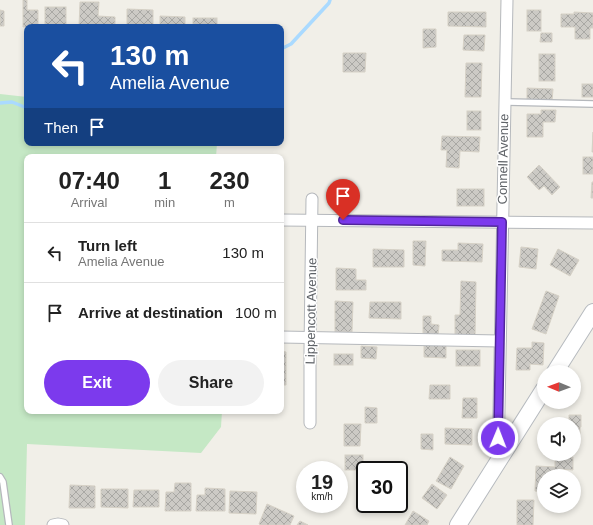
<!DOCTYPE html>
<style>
body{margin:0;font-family:Helvetica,sans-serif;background:#f2f2f2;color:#222;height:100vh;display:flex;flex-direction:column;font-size:15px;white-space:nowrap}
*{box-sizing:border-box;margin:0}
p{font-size:13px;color:#767676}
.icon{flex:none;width:22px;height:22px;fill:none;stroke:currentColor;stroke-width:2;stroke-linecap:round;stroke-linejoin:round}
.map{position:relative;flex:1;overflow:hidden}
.details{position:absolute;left:24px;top:154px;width:260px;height:260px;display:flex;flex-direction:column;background:#fff;border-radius:8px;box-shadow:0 2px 6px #0003}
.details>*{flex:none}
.hud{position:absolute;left:24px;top:24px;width:260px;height:122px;border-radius:8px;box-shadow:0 2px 6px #0003;background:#1a4fa0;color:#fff;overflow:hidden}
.needle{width:26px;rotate:271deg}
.tools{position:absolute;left:537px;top:365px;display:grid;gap:8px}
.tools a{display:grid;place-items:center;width:44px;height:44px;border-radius:50%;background:#fff;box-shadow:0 2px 6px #0003;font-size:20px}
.speed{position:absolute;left:296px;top:461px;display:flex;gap:8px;font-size:20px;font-weight:700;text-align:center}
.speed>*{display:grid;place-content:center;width:52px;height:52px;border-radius:50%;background:#fff;box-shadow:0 2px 6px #0003;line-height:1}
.speed small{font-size:10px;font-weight:400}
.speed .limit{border:2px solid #111;border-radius:6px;background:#fff;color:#111}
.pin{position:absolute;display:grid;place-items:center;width:34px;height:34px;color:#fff;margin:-41px -17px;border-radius:50% 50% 50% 0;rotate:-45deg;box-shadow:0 0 4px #0007}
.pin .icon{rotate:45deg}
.me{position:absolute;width:44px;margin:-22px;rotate:1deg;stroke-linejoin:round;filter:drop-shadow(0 0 3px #0008)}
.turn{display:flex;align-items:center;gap:14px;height:84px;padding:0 20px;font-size:18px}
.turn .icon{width:52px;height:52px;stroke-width:2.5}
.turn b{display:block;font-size:28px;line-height:34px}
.then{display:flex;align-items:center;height:38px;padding:0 20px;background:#0003;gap:8px;font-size:15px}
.eta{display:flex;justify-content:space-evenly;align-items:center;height:68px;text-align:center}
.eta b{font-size:24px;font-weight:700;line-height:28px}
.cta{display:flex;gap:8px;margin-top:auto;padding:8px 20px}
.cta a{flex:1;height:46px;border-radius:24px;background:#7c3aed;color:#fff;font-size:16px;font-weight:700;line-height:46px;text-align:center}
.cta a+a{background:#f2f2f2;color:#222}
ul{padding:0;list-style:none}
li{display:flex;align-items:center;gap:12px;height:60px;padding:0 20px;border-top:1px solid #e0e0e0}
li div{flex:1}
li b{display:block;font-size:15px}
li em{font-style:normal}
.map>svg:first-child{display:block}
</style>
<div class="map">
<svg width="593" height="525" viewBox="0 0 593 525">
<defs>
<pattern id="building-cross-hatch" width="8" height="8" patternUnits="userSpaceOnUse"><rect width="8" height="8" fill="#cccac5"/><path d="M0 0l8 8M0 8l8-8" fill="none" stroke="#a9a8a4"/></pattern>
</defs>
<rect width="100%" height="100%" fill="#f1efe8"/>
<polygon fill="#c5e8c5" points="0,94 27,97 27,143 217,143 216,157 27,157 27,411 222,411 221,427 201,453 27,444 25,525 0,525"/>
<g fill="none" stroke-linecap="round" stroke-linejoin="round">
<g stroke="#aadaff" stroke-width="3.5">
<polyline points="281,49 291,44 329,3 330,0"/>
<polyline points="0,103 12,102 27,108"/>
</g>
</g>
<g fill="url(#building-cross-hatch)" stroke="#d6d1c6">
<polygon points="23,0 27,0 27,10 38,10 38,27 23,27"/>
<polygon points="80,2 99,2 98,16 115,17 115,27 79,27"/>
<rect x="45" y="7" width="21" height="20"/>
<polygon points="127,9 153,10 153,27 127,27"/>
<polygon points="0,10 4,11 4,26 0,26"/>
<rect x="527" y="10" width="14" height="21"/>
<polygon points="448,12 486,12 486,27 448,26"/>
<polygon points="574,12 593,13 593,28 590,28 590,39 575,39 575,27 561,27 561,14 574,14"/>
<polygon points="160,16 185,17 185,27 160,27"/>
<rect x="193" y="18" width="24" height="9"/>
<polygon points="423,29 436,29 436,47 423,48"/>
<polygon points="541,33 552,33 552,42 540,42"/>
<polygon points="464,35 485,35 484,51 463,50"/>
<polygon points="343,53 366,53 365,72 343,72"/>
<rect x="539" y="54" width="16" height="27"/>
<polygon points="466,63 482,63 481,97 465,97"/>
<rect x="582" y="84" width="11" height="13"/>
<polygon points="527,88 553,89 552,101 527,101"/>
<polygon points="541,110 556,110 555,122 543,122 543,137 527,137 527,114 541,114"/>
<rect x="467" y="111" width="14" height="19"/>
<polygon points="593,132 593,152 592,152"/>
<polygon points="442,136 480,137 479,152 460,151 459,168 446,167 447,150 441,150"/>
<rect x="583" y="157" width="10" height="17"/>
<polygon points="539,165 560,187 552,195 544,186 539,190 527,177"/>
<polygon points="592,182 593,182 593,198 591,198"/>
<rect x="334" y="185" width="14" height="20"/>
<rect x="457" y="189" width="27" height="17"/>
<polygon points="413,241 426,241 425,266 413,265"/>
<polygon points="458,243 483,244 482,262 442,261 442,250 458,250"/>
<polygon points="521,247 538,249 536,269 519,267"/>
<polygon points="373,249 404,250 404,267 373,267"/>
<polygon points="558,249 579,260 570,276 550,265"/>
<polygon points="336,268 356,269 356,280 366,280 366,290 336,290"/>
<polygon points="461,281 476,282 475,337 455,336 455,315 460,315"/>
<polygon points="546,291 559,296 546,334 532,329"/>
<polygon points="335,301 353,302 352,332 335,332"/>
<polygon points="370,302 401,302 401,319 369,318"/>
<polygon points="423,316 431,316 431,324 439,325 438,336 423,336"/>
<polygon points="532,342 544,343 543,365 530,364 530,370 516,370 517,348 532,348"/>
<polygon points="424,345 446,345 446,358 424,357"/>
<polygon points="361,346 377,347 376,359 361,358"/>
<rect x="456" y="350" width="24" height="16"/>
<polygon points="281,351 286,352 286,385 281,385"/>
<rect x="334" y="354" width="19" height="11"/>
<polygon points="430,385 450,385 450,399 429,399"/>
<polygon points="463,398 477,398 477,418 462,418"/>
<polygon points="365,407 377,408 377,423 365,423"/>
<polygon points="569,415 581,415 581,427 580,427 580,438 574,438 574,424 569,424"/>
<polygon points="344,424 361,424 360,446 344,446"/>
<polygon points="445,428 472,429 472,445 445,444"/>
<polygon points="421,434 433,434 433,450 421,449"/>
<rect x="345" y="455" width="18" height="15"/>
<polygon points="450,457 464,466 451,489 436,481"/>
<polygon points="555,457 573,457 573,470 560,469 560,476 544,476 544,492 535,491 536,466 555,467"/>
<polygon points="175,483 191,483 191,511 165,511 166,492 174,492"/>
<polygon points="432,484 447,495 437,509 422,498"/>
<polygon points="70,485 95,486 95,508 69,508"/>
<polygon points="205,488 225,489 225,511 196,511 197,495 205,495"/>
<polygon points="101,489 128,489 128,508 101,507"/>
<polygon points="134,490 159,490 159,507 133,507"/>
<polygon points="230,491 257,492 256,514 229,513"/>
<polygon points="517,500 534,500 533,525 517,525"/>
<polygon points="267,504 294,516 290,525 261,525 259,524"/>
<polygon points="413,511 429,521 427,525 405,525"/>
<polygon points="300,521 308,525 297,525"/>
</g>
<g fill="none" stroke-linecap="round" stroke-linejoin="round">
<defs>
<g id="lane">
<polyline points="504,102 593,104"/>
<polyline points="0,477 3,482 9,525"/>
</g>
<g id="street">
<polyline points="281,220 593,223"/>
<polyline points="281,337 500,341"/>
<polyline points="310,423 310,350 312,199"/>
<polyline points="498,461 507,0"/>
<polyline points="53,525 58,524 63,525"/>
</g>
<g id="secondary">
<polyline points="555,372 593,312"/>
<polyline points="458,525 544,389"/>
</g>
</defs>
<use href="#lane" stroke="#b5b8bc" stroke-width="8"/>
<use href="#street" stroke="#b5b8bc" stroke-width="13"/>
<use href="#secondary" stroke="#b6babf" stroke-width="18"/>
<use href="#lane" stroke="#fff" stroke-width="5.5"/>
<use href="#street" stroke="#fff" stroke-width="11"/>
<use href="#secondary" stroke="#fff" stroke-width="16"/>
</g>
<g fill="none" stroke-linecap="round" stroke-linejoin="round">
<defs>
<polyline id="route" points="343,220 502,222 498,438"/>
</defs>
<use href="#route" stroke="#51269a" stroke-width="10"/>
<use href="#route" stroke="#7c3aed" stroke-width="7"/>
</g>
<g text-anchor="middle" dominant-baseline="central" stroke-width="3" stroke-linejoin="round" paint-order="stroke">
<g font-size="13" fill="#5f6368" stroke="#fff">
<text transform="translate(503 159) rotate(-89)">Connell Avenue</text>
<text transform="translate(311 311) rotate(-89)">Lippencott Avenue</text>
</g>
</g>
</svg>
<div class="tools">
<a><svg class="needle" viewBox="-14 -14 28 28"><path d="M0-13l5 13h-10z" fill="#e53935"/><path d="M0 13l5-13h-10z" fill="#767676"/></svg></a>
<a><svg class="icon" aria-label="sound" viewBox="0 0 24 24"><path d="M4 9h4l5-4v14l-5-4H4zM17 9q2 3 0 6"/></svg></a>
<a><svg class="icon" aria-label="layers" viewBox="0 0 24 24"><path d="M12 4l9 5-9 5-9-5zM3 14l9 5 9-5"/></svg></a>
</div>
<div class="speed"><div>19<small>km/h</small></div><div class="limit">30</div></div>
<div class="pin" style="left:343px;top:220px;background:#d93025"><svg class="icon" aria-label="arrive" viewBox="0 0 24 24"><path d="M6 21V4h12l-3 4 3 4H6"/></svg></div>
<svg class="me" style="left:498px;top:438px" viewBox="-20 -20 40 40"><circle r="17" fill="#7c3aed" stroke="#fff" stroke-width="3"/><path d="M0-11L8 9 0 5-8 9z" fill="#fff"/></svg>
<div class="hud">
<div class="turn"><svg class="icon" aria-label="left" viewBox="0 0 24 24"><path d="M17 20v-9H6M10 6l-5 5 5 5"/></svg><div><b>130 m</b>Amelia Avenue</div></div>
<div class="then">Then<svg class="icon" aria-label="arrive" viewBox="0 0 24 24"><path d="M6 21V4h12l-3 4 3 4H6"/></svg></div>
</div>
<section class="details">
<div class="eta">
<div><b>07:40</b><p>Arrival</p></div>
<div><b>1</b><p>min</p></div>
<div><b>230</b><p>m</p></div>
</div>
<ul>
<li><svg class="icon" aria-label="left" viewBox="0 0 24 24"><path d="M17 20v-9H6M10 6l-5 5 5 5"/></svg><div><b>Turn left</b><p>Amelia Avenue</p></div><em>130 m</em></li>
<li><svg class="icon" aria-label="arrive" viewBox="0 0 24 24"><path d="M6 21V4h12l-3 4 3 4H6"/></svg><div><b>Arrive at destination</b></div><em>100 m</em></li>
</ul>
<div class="cta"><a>Exit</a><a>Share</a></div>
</section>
</div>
